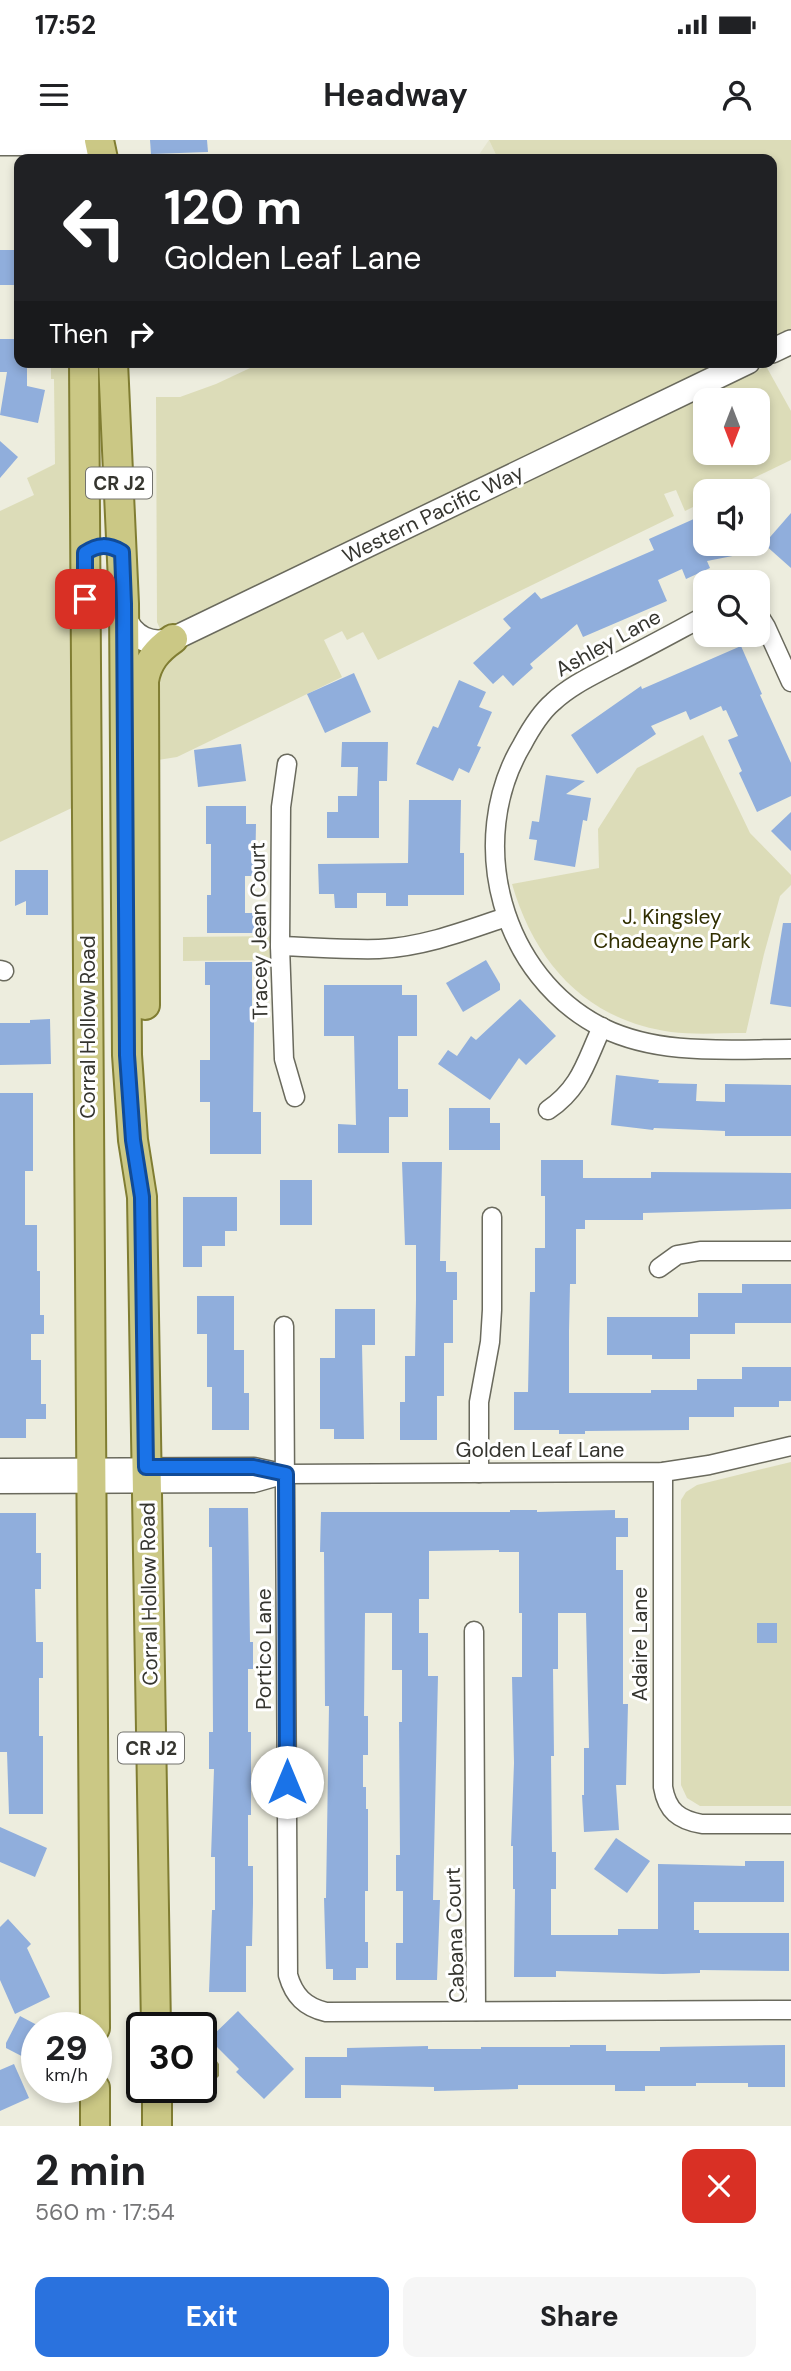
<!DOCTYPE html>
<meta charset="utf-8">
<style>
body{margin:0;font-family:"DM Sans",sans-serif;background:#f6f6f6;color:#202124;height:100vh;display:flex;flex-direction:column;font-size:26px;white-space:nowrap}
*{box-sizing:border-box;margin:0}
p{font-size:23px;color:#757577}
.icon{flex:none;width:38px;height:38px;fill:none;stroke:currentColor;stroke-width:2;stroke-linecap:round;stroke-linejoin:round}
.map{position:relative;height:1986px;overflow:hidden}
.drawer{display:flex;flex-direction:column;background:#fff;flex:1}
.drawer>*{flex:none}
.hud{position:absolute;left:14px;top:14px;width:763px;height:214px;border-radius:14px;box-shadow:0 4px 10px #0003;background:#202124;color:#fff;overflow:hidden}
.needle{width:46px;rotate:180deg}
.controls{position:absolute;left:693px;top:248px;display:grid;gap:14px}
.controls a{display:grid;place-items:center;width:77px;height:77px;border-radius:14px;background:#fff;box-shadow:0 4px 10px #0003;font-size:35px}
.speed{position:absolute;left:21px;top:1872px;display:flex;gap:14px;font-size:35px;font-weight:700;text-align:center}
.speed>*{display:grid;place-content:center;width:91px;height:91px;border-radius:50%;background:#fff;box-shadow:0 4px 10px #0003;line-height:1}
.speed small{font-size:18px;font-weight:400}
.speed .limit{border:4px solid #111;border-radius:10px;background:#fff;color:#111}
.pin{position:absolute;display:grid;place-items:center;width:60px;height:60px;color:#fff;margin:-30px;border-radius:14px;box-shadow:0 4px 10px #0006}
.me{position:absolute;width:77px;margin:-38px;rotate:0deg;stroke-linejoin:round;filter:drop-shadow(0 0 5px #0008)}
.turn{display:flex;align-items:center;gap:24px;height:147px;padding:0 35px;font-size:32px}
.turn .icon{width:91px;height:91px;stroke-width:2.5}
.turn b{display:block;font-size:49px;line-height:60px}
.then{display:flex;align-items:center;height:66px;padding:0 35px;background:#0003;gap:14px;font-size:26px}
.round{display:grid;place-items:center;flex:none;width:74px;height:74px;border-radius:14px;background:#f6f6f6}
.summary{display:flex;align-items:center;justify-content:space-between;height:119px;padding:0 35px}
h1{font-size:42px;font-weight:700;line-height:52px}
.action{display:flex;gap:14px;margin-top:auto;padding:14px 35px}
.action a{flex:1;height:80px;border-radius:14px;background:#2a72de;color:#fff;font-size:28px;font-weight:700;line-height:80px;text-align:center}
.action a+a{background:#f6f6f6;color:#202124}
.status{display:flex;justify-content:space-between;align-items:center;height:49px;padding:0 35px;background:#fff;direction:ltr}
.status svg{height:19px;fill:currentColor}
header{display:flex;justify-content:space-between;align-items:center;height:91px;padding:0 35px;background:#fff;font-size:32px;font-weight:700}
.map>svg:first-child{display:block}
</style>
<div class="status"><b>17:52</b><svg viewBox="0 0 49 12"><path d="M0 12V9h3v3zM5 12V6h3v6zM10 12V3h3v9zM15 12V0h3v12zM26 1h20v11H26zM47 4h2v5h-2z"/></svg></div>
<header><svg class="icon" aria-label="menu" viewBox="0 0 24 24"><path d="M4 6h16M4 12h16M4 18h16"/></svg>Headway<svg class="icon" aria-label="person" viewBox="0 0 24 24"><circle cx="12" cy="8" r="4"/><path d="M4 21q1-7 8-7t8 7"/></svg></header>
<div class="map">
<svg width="791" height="1986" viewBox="0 0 791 1986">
<rect width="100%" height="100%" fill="#ededde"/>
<polygon fill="#e5e5ce" points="489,0 498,19 476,19"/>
<g fill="#dcdcb8" fill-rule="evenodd">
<polygon points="489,0 791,0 791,196 772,205 772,19 498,19"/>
<polygon points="51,222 73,222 76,666 0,702 0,371 34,355 27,338 55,324 54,239 51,239"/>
<polygon points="263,222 736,222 179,491 161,491 157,482 156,257 180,257 216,244"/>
<path d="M766,226L791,271V320L725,352H705V361L685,371L676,350L664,354L674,376L378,520L363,492L347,500L342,491L324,500L342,537L177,617L158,620V529L176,510ZM705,261H758V313H705Z"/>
<path d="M703,595L750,693L791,735V745L780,756L764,814L746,893C721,893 695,895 671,892C586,880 535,823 512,744L599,728L598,689L637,628Z"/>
<polygon points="275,796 275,820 183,821 183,797"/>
<polygon points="791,1322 791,1666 700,1666 687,1658 681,1645 681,1360 686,1352 697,1345"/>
</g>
<polygon fill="#999861" points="216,1920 219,1924 219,1936 213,1942 209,1943 205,1938 205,1926 209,1922"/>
<g fill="#90aedc">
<polygon points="150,0 207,0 208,12 151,14"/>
<rect x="0" y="110" width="17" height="35"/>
<polygon points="0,199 19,199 19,222 27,222 27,246 45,250 38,283 0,275 7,232 0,232"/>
<polygon points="0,301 18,317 0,338"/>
<polygon points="791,373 791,428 764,404"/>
<polygon points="705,374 705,404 758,404 758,411 707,421 710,428 686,439 682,429 658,440 667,461 583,497 577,484 530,524 533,528 513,546 503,535 493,544 473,523 511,488 503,479 535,452 541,459 654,410 649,399"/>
<polygon points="741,506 762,554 760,555 791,623 791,656 757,672 739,633 742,631 728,600 738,596 726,570 723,571 721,566 690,580 686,571 651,586 656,594 597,634 571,595 641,546 642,549"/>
<polygon points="354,533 371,572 325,593 307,554"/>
<polygon points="459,540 486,552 479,567 492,572 477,606 481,607 469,633 459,628 453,641 416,624 433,586 438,588"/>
<polygon points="342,602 388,602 387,641 379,641 379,698 327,698 327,672 338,672 338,656 357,656 358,627 341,627"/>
<polygon points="241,604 246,641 198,647 194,610"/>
<polygon points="546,635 585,641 566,654 591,658 587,681 583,680 575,727 534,720 537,700 529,699 532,681 539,682"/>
<polygon points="409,660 461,660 460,713 464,713 464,755 408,755 408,766 386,766 386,753 357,753 357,768 335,768 334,754 319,754 318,724 408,723"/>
<polygon points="206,666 246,666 246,684 256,684 255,736 245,736 245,773 257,773 257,793 207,793 207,755 211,755 211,704 206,704"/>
<polygon points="791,672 791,711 771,691"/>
<polygon points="15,730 48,730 48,775 26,775 26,761 15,766"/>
<polygon points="783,783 791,783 791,867 770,864"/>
<polygon points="486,820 500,844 500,850 463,872 446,843"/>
<polygon points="205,822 252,822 252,882 254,882 253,972 261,972 261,1014 210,1014 210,962 200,962 200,920 210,920 210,845 205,845"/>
<polygon points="324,845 402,845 402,855 417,855 417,896 398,896 398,949 408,949 408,977 389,977 389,1013 338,1013 338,984 356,985 354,896 324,896"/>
<polygon points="520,859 556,896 526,925 519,918 490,960 438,924 448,910 457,916 471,896 476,900"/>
<polygon points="50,879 51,924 0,925 0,883 30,883 30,880"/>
<polygon points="616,935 659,940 658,943 697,944 696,961 725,962 725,944 791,945 791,996 725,996 725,991 654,988 653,990 611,985"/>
<polygon points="0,953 33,953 33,1031 25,1031 25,1085 37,1085 37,1131 40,1131 40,1175 44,1175 44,1194 31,1194 31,1220 41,1220 41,1264 46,1264 46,1279 26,1279 26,1298 0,1298"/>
<polygon points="449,968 490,968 490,983 500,983 500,1010 449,1010"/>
<polygon points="541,1020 583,1020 583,1038 651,1038 651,1032 791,1033 791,1069 643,1073 643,1080 585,1080 585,1089 576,1089 576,1144 570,1144 569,1191 569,1253 651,1253 651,1250 697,1250 697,1239 742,1239 742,1227 791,1227 791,1261 779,1261 779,1267 734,1267 734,1277 689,1277 689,1290 585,1291 585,1294 559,1294 559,1290 514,1290 514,1252 528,1252 530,1152 535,1152 535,1108 545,1108 545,1056 541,1056"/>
<polygon points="402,1022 442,1022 440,1121 446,1121 446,1132 457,1132 457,1160 453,1160 453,1203 444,1203 444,1256 437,1256 437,1300 400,1300 400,1262 405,1262 405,1216 415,1216 416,1160 416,1105 405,1105"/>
<rect x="280" y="1040" width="32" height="45"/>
<polygon points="183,1057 237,1057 237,1091 225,1091 225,1106 202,1106 202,1127 183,1127"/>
<polygon points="742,1144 791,1144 791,1183 735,1183 735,1194 690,1194 690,1219 652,1219 652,1215 607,1215 607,1177 698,1177 698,1153 742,1153"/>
<polygon points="197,1156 234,1156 234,1210 244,1210 244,1253 249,1253 249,1290 212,1290 212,1247 207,1247 207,1194 197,1194"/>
<polygon points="335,1169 375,1169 375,1205 362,1205 364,1299 334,1299 334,1289 320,1289 320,1218 335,1218"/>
<polygon points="209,1368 248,1368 250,1502 253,1502 253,1529 248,1529 248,1592 251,1592 251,1675 248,1675 248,1726 253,1726 253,1763 252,1806 246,1806 246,1852 209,1852 212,1770 215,1770 215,1717 211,1717 214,1629 209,1629 209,1592 213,1592 212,1407 209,1407"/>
<polygon points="510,1370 537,1370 537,1372 615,1370 615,1378 628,1378 628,1397 616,1397 616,1430 623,1430 623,1564 628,1564 626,1645 616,1645 619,1690 584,1692 582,1655 584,1655 584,1608 589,1608 586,1473 558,1473 558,1529 553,1529 554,1616 551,1616 552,1712 556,1712 556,1749 551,1749 551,1795 618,1795 618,1789 658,1789 658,1724 745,1726 745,1721 784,1721 784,1762 694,1762 694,1790 699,1790 699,1793 789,1793 789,1831 700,1830 700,1833 663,1834 556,1831 556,1837 514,1837 515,1749 513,1749 513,1706 511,1706 514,1623 512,1537 522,1537 522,1473 519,1473 519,1412 499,1412 499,1410 429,1411 429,1459 419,1459 419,1493 428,1493 428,1536 438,1536 433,1760 440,1760 437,1840 396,1840 396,1803 403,1803 403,1751 396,1751 396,1715 400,1715 399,1582 402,1582 402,1530 392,1530 392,1473 365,1473 364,1576 368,1576 368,1615 363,1615 363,1647 366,1647 366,1669 368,1669 368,1751 365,1751 365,1802 368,1802 368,1828 356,1828 356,1840 333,1840 333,1829 326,1829 324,1758 326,1758 329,1566 325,1566 324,1412 320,1412 321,1372 510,1372"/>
<polygon points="0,1373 36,1373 36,1413 41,1413 41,1449 35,1449 36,1502 43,1502 43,1538 39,1538 39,1596 43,1596 43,1674 9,1674 7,1612 0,1612"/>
<rect x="757" y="1483" width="20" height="20"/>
<polygon points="0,1687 47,1708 35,1737 0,1722"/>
<polygon points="616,1698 650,1721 627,1753 594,1729"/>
<polygon points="8,1779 31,1804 27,1808 50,1857 15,1874 0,1840 0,1787"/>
<polygon points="238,1871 294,1929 264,1959 236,1932 239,1929 209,1899"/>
<polygon points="20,1876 37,1885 37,1924 6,1908 6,1903"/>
<polygon points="570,1905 606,1905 606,1911 660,1911 660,1907 785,1905 785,1947 748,1947 748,1943 696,1943 696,1946 645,1946 645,1951 615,1951 615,1945 518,1945 518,1949 434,1951 434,1947 341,1945 341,1958 305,1958 305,1917 347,1917 347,1908 428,1906 428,1909 481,1909 481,1907 570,1907"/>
<polygon points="14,1924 29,1958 0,1971 0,1930"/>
</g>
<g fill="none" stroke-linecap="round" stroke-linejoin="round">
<defs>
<g id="minor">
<polyline points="0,6 99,6"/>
<polyline points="758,474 766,487 791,542"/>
<path d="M705,476C675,492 646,508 616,523C594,535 571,545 553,562C540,573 530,590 522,605C465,701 501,837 603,888C661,916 728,909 791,909"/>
<polyline points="287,624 281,667 280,806 284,919 295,957"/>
<path d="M280,806C313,807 346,810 379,809C423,807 465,791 506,777"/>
<polyline points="0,830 4,831"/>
<path d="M548,970C581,948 586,921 602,887"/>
<polyline points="659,1128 677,1115 700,1111 791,1111"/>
<path d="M284,1186L288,1835C294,1856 305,1867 326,1872L791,1870"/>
<polyline points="0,1328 254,1327 286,1334 663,1332 709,1325 791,1306"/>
<path d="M663,1332V1647C667,1671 679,1680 702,1684H791"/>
<polyline points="479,1333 479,1262 490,1202 492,1170 492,1077"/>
<polyline points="0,1344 254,1343 282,1335"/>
<polyline points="474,1491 476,1871"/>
</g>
<g id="tertiary">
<polyline points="772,211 791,202"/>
<path d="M124,476C132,498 152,507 173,499L748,222"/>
</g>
<g id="primary">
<polyline points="99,0 103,19"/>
<polyline points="84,222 95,1888"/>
<polyline points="113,222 124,464 127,915 133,1000 142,1057 156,1888"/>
<path d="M145,865L144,541C147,522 157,510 173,499"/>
<polyline points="95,1948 95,1986"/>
<polyline points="157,1948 157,1986"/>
</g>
</defs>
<use href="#minor" stroke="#6a6a5d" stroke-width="21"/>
<use href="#tertiary" stroke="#6a6a5d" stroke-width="26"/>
<use href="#primary" stroke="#807d32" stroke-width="32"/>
<use href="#minor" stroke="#fff" stroke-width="18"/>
<use href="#tertiary" stroke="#fff" stroke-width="23"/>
<use href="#primary" stroke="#cbc885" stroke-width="28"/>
</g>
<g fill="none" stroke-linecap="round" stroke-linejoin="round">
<defs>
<path id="route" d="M85,459V413C98,404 108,404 122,412L124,464L127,915L133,1000L142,1057L146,1327H254L286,1334L287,1642"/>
</defs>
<use href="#route" stroke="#114b97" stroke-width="18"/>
<use href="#route" stroke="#1a73e8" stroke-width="12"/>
</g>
<g text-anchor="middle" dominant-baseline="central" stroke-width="6" stroke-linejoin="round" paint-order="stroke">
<g fill="#fff" stroke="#72726d" stroke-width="2">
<rect x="86" y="327.5" width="66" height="31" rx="5"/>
<rect x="118" y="1592.5" width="66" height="31" rx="5"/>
</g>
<g font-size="19" font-weight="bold" fill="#35352f">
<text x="119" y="343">CR J2</text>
<text x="151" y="1608">CR J2</text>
</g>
<g font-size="21" fill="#35352f" stroke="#fff">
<text transform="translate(433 374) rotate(-26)">Western Pacific Way</text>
<text transform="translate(608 503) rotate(-29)">Ashley Lane</text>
<text transform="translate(259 791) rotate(-91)">Tracey Jean Court</text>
<text transform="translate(88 887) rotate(-90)">Corral Hollow Road</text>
<text x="540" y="1310">Golden Leaf Lane</text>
<text transform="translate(149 1454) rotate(-91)">Corral Hollow Road</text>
<text transform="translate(640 1504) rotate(-90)">Adaire Lane</text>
<text transform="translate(264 1509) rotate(-90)">Portico Lane</text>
<text transform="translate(455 1795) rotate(-92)">Cabana Court</text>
</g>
<g font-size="21" fill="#312f01" stroke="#fff">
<text x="672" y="777">J. Kingsley<tspan x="672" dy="24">Chadeayne Park</tspan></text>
</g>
</g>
</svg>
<div class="controls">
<a><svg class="needle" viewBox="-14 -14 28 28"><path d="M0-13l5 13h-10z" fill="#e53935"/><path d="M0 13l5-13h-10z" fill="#757577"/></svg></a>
<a><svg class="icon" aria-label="sound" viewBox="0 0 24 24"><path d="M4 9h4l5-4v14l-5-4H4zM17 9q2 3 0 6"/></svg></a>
<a><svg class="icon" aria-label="search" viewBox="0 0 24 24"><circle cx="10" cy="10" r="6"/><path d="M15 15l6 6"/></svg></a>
</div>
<div class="speed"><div>29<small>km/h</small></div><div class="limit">30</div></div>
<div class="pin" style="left:85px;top:459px;background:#d93025"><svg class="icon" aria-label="arrive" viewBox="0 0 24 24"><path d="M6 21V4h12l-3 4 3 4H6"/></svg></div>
<svg class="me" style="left:287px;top:1642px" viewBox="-20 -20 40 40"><circle r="19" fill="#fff"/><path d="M0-13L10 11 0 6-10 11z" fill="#1a73e8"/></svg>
<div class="hud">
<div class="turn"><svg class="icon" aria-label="left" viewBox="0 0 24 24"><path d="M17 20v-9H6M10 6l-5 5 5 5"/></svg><div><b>120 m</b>Golden Leaf Lane</div></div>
<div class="then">Then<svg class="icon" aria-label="right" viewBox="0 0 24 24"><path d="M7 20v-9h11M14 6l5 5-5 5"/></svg></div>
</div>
</div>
<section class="drawer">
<div class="summary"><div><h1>2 min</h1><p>560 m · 17:54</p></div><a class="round" style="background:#d93025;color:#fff"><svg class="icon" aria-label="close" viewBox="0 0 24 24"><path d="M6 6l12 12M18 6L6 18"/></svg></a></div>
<div class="action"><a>Exit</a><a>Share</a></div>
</section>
